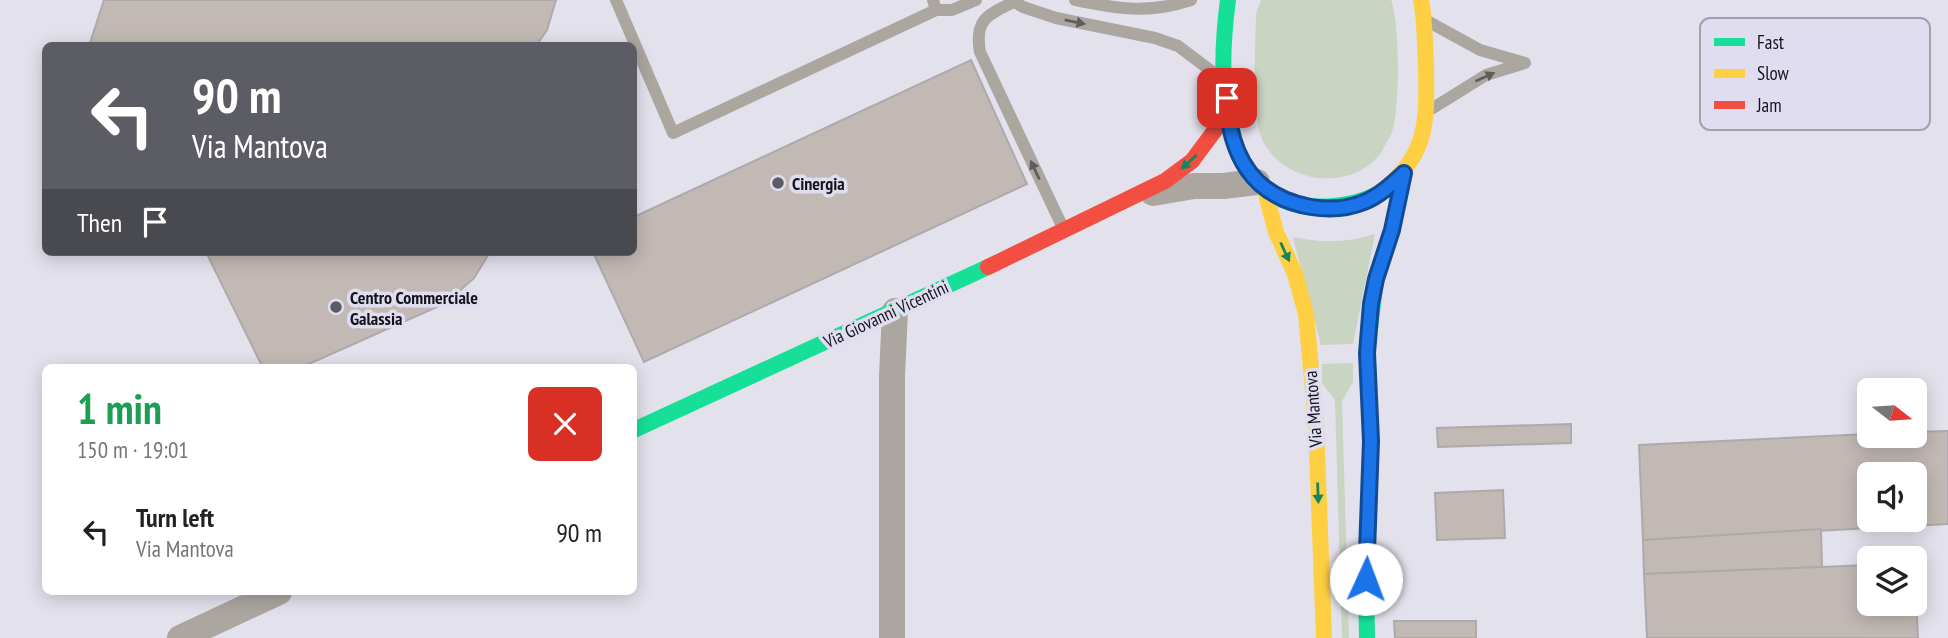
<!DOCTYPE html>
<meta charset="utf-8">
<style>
body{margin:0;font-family:"PT Sans Narrow",sans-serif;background:#f2f2f2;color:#222;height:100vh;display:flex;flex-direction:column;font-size:26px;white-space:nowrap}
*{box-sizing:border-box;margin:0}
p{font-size:23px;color:#767676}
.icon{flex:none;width:38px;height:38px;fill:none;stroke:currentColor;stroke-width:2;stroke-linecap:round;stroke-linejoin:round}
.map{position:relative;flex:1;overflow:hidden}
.details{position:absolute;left:42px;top:364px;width:595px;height:231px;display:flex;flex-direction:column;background:#fff;border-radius:10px;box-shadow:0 4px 18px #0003}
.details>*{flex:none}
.top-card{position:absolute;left:42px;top:42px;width:595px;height:214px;border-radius:10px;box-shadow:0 4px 18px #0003;background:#5c5c64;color:#fff;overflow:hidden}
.needle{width:46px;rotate:107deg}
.controls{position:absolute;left:1857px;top:378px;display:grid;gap:14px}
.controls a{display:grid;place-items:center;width:70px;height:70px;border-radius:10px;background:#fff;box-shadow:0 4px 18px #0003;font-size:35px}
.pin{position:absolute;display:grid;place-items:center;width:60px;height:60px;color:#fff;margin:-30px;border-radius:14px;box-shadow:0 4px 10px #0006}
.me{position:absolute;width:77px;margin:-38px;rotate:2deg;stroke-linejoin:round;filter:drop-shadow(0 0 5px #0008)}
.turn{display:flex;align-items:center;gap:24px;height:147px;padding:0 35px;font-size:32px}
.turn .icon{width:91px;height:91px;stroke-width:2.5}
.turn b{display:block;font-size:49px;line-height:60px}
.then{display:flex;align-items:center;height:66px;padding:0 35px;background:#0003;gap:14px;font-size:26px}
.round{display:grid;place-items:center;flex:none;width:74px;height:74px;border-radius:10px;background:#f2f2f2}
.overview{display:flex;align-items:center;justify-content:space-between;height:119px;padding:0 35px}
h1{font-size:42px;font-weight:700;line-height:52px;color:#1e9e55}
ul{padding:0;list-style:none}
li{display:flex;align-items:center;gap:21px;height:98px;padding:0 35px}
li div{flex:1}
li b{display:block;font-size:26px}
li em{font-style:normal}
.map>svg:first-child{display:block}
</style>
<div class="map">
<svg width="1948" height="638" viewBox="0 0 1948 638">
<rect width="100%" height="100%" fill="#e3e1ec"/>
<g fill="#c9d4c2">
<path d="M1261,0H1391C1400,22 1400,109 1392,132C1390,138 1385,145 1382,151C1353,193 1283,185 1262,139C1250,113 1256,44 1256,13Z"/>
<path d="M1375,234L1353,344L1321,345L1293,237C1322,243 1346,243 1375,234Z"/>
<polygon points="1353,363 1353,382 1342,401 1349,638 1342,638 1335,400 1322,383 1322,364"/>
</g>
<g fill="#c3b9b4" stroke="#ada9ac" stroke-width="2" fill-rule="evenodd">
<polygon points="104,0 556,0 547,30 536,46 89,46"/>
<polygon points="971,60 1027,184 644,362 593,252 634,252 634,217"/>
<polygon points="206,252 490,252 474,278 446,303 300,368 263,368"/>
<polygon points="1571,424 1571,443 1438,447 1437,428"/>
<path d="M1948,431V524L1643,540L1639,445L1869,434L1914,436V432ZM1869,474H1914V520H1869Z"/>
<polygon points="1503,490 1505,538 1437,540 1435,493"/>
<polygon points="1821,529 1822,567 1644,574 1643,540"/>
<polygon points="1914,563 1918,638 1647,638 1644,574 1869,565 1869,604 1914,604"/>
<polygon points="1394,621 1476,621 1476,638 1395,638"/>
</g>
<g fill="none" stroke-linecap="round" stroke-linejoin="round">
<g stroke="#aca6a1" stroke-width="12">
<polyline points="616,0 673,133 936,10 933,0"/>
<polyline points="1011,0 1023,7 1056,18 1155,38 1178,46 1218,76"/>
<path d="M1075,0C1117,9 1149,14 1191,0"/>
<path d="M1014,2C989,14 974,19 980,52L1063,228"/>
<polyline points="936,10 952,10 976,0"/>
<polyline points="1429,22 1480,50 1525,63 1486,75 1433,108"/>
</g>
<g stroke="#aca6a1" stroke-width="26">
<polyline points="1153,193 1194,186 1223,186 1257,182"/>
<polyline points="180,638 279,592"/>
<polyline points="892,638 892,376 895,311"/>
</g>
<g stroke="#16e098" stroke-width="16">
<path d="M1228,0C1219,67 1214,197 1307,206C1332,208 1356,205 1379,193"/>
<polyline points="634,430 988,267"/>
<polyline points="1367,638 1366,579 1371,441 1367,353 1376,279 1392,230 1403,173"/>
</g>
<g stroke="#ffcf43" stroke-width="16">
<polyline points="1264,187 1276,232 1295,274 1306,314 1316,424 1324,638"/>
<path d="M1379,193C1429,156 1427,122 1426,64C1425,43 1425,21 1421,0"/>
</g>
<polyline stroke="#f24e42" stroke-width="16" points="988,267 1165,181 1192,161 1227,114"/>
</g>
<defs><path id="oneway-solid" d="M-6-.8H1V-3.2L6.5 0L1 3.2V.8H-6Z" transform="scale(1.75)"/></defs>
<g fill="#605d5e">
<use href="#oneway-solid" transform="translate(1075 22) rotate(11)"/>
<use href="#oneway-solid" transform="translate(1485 77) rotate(-24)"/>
<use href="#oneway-solid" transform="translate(1035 170) rotate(-115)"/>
</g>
<g fill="#15845f">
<use href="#oneway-solid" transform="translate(1189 162) rotate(137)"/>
<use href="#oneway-solid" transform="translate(1285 252) rotate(65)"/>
<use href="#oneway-solid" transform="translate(1318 493) rotate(88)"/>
</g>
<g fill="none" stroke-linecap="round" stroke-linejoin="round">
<defs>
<path id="route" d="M1227,98C1229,154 1252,197 1311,207C1329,210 1347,209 1364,202C1379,196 1392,184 1404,173L1392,230L1376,279L1371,304L1367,353L1371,441L1366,579"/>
</defs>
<use href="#route" stroke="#114b97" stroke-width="18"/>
<use href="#route" stroke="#1a73e8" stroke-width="12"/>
</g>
<g fill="#5c5c64" stroke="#e0ddf0" stroke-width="2.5">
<circle cx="778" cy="183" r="7"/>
<circle cx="336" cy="307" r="7"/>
</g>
<g text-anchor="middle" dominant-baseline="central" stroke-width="7" stroke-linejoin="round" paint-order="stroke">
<g font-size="18" font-weight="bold" fill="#14141a" stroke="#e0ddf0" text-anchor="start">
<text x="792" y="183">Cinergia</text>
<text x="350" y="297">Centro Commerciale<tspan x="350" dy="21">Galassia</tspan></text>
</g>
<g font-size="18" fill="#14141a" stroke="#e0ddf0">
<text transform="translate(886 314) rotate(-25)">Via Giovanni Vicentini</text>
<text transform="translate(1313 409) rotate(-94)">Via Mantova</text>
</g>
</g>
<rect x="1700" y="18" width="230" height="112" rx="10" fill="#e0ddf0" stroke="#a3a1b0" stroke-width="2"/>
<rect x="1714" y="38" width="31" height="8" fill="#16e098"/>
<rect x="1714" y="69" width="31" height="9" fill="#ffcf43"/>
<rect x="1714" y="101" width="31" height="8" fill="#f24e42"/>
<g font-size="19" fill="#14141a">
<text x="1757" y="49">Fast</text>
<text x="1757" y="80">Slow</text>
<text x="1757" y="112">Jam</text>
</g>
</svg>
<div class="controls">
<a><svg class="needle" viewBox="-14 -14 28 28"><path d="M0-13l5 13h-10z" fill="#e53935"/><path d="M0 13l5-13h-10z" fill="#767676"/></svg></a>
<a><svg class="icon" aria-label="sound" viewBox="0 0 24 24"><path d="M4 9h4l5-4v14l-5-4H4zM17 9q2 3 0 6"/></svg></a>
<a><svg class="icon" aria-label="layers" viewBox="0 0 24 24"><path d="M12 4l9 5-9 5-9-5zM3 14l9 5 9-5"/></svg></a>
</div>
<div class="pin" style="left:1227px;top:98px;background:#d93025"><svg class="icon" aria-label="arrive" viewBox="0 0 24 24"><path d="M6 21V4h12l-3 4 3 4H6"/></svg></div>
<svg class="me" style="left:1366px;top:579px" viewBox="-20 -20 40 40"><circle r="19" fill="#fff"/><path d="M0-13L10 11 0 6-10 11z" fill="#1a73e8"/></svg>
<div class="top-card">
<div class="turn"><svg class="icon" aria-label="left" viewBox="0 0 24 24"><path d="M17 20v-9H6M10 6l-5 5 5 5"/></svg><div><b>90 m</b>Via Mantova</div></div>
<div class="then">Then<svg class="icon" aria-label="arrive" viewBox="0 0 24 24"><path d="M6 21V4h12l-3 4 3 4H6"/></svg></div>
</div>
<section class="details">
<div class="overview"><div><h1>1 min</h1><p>150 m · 19:01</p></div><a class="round" style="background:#d93025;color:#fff"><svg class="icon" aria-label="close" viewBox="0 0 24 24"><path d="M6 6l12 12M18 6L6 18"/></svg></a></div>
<ul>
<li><svg class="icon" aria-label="left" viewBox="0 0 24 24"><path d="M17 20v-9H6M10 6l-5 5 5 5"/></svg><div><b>Turn left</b><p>Via Mantova</p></div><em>90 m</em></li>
</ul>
</section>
</div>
